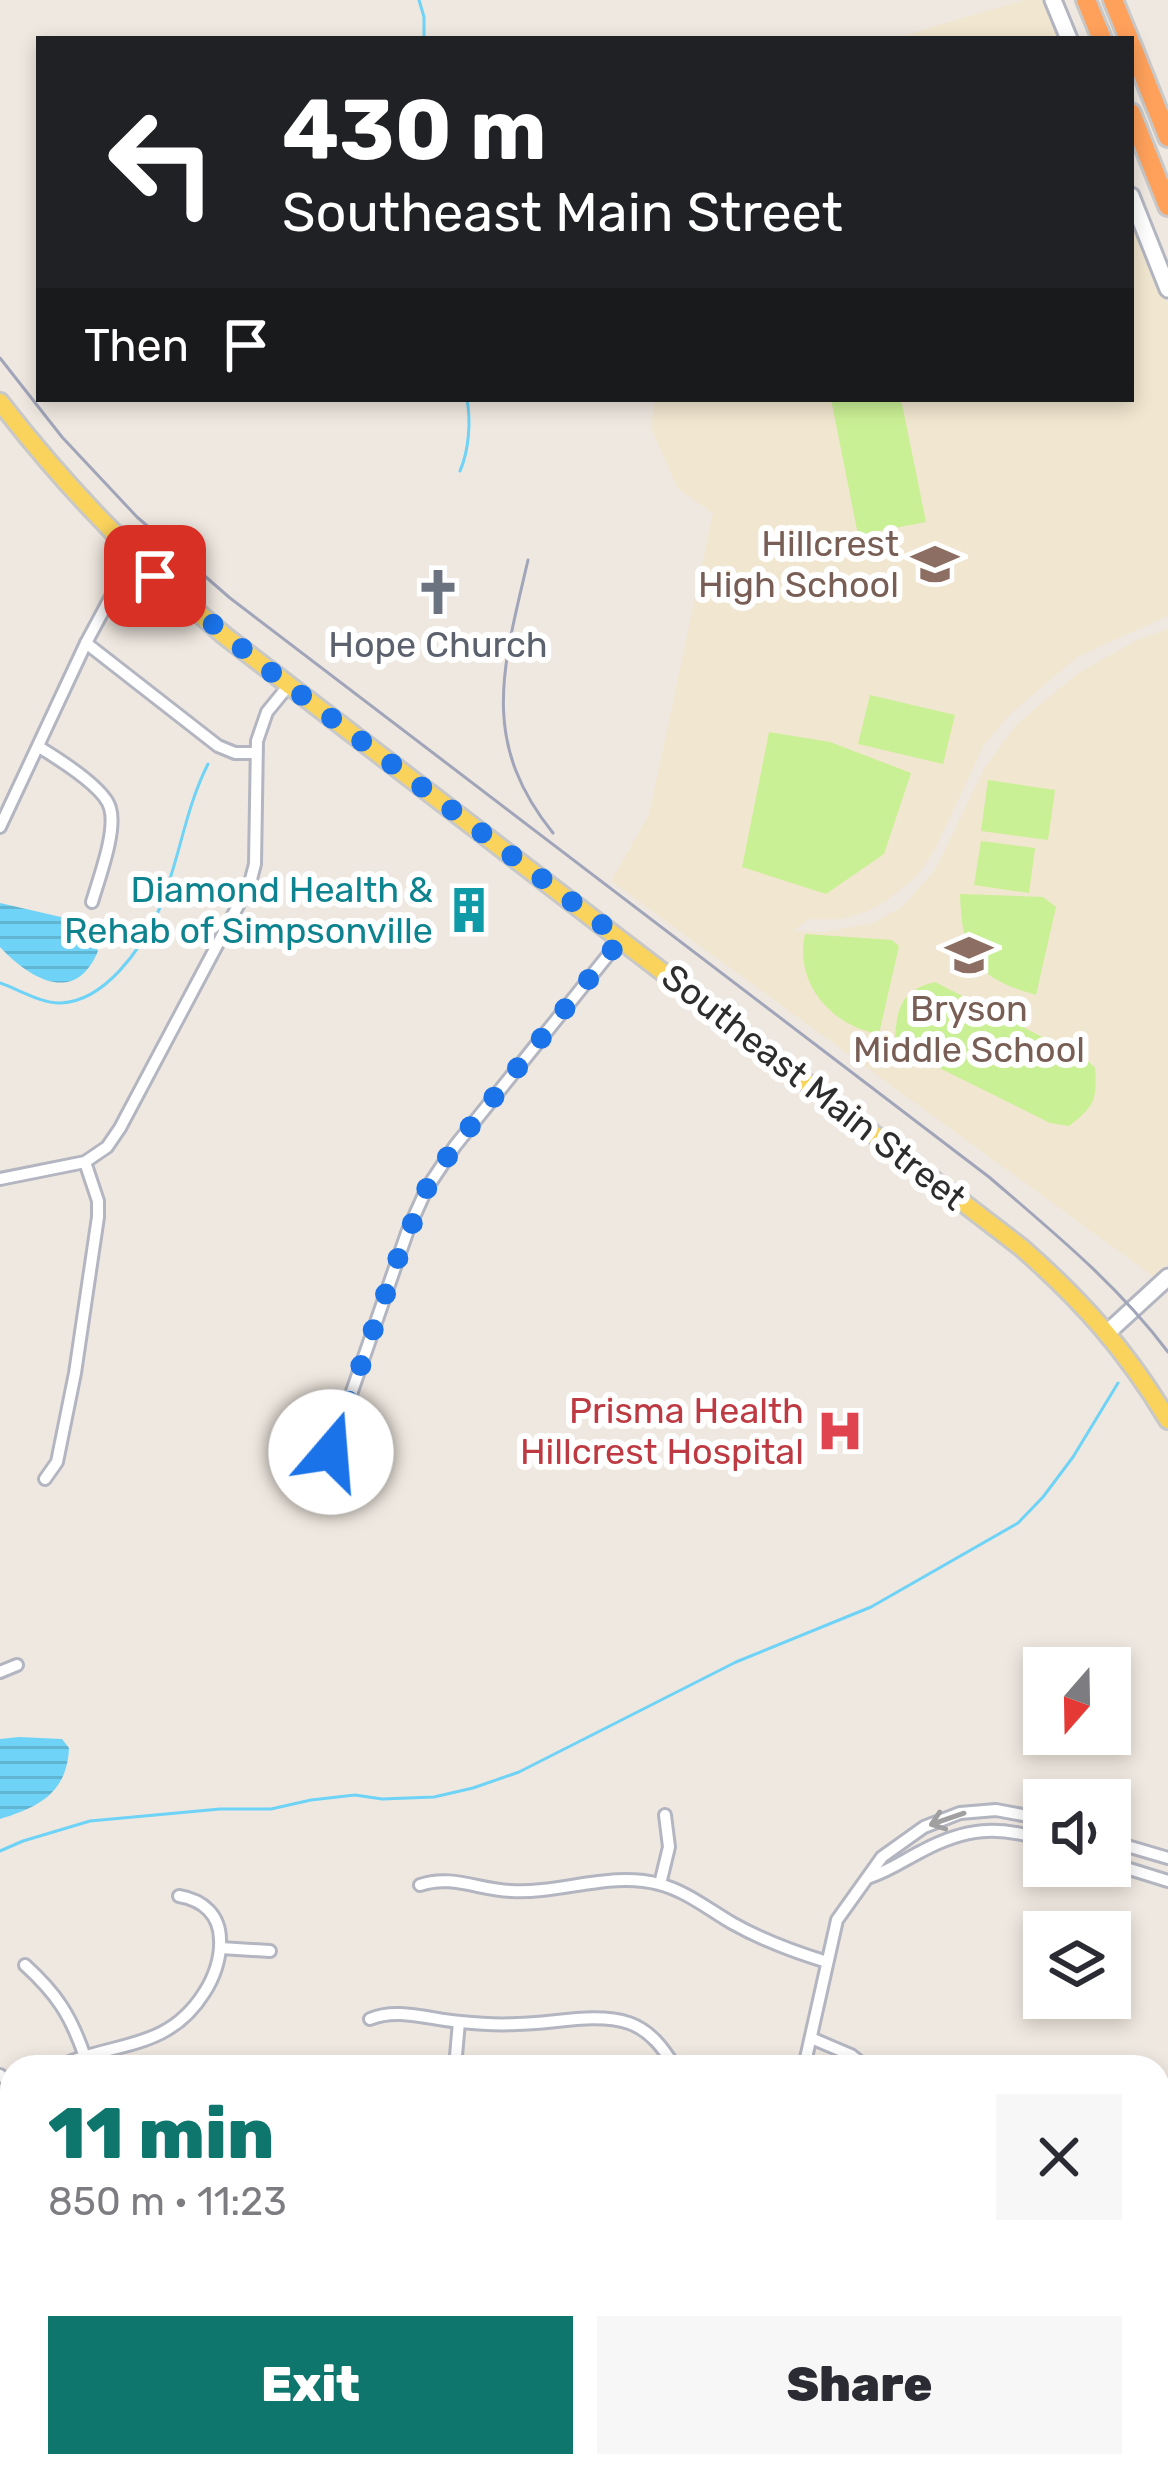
<!DOCTYPE html>
<meta charset="utf-8">
<style>
body{margin:0;font-family:Rubik,sans-serif;background:#f7f7f7;color:#2b2b33;height:100vh;display:flex;flex-direction:column;font-size:45px;white-space:nowrap}
*{box-sizing:border-box;margin:0}
p{font-size:39px;color:#7c7c81}
.icon{flex:none;width:66px;height:66px;fill:none;stroke:currentColor;stroke-width:2;stroke-linecap:round;stroke-linejoin:round}
.map{position:relative;flex:1;overflow:hidden}
.side{position:absolute;left:0px;top:2055px;width:1170px;height:423px;display:flex;flex-direction:column;background:#fff;border-radius:36px 36px 0 0;box-shadow:0 6px 18px #0003}
.side>*{flex:none}
.guide{position:absolute;left:36px;top:36px;width:1098px;height:366px;border-radius:0px;box-shadow:0 6px 18px #0003;background:#202124;color:#fff;overflow:hidden}
.needle{width:78px;rotate:200deg}
.fabs{position:absolute;left:1023px;top:1647px;display:grid;gap:24px}
.fabs a{display:grid;place-items:center;width:108px;height:108px;border-radius:0px;background:#fff;box-shadow:0 6px 18px #0003;font-size:60px}
.pin{position:absolute;display:grid;place-items:center;width:102px;height:102px;color:#fff;margin:-51px;border-radius:24px;box-shadow:0 6px 18px #0006}
.me{position:absolute;width:132px;margin:-66px;rotate:18deg;stroke-linejoin:round;filter:drop-shadow(0 0 9px #0008)}
.turn{display:flex;align-items:center;gap:42px;height:252px;padding:0 48px;font-size:54px}
.turn .icon{width:156px;height:156px;stroke-width:2.5}
.turn b{display:block;font-size:84px;line-height:102px}
.then{display:flex;align-items:center;height:114px;padding:0 48px;background:#0003;gap:24px;font-size:45px}
.round{display:grid;place-items:center;flex:none;width:126px;height:126px;border-radius:0px;background:#f7f7f7}
.overview{display:flex;align-items:center;justify-content:space-between;height:204px;padding:0 48px}
h1{font-size:72px;font-weight:800;line-height:90px;color:#0f766e}
.cta{display:flex;gap:24px;margin-top:auto;padding:24px 48px}
.cta a{flex:1;height:138px;border-radius:0px;background:#0f766e;color:#fff;font-size:48px;font-weight:800;line-height:138px;text-align:center}
.cta a+a{background:#f7f7f7;color:#2b2b33}
.map>svg:first-child{display:block}
</style>
<div class="map">
<svg width="1168" height="2476" viewBox="0 0 1168 2476">
<defs>
<pattern id="water-rules" width="6" height="5" patternUnits="userSpaceOnUse" patternTransform="scale(3)"><rect width="6" height="5" fill="#6ed3f6"/><path d="M0 2.5h6" fill="none" stroke="#60b5d3"/></pattern>
</defs>
<rect width="100%" height="100%" fill="#efe8e0"/>
<g fill="#f1e6cf">
<polygon points="1024,0 1048,0 1064,39 892,39"/>
<polygon points="1131,211 1168,306 1168,616 1077,657 1009,715 984,745 935,849 918,875 886,901 866,912 842,919 809,919 793,931 824,932 873,923 902,907 935,870 985,767 1016,725 1077,674 1137,640 1168,629 1168,1264 1154,1277 611,881 649,815 713,513 677,488 651,427 655,399 1131,399"/>
</g>
<g fill="#caf095">
<polygon points="831,399 901,399 926,522 858,535"/>
<polygon points="870,695 955,715 943,764 858,744"/>
<polygon points="769,732 830,742 911,773 884,854 826,894 742,867"/>
<polygon points="988,780 1055,790 1048,840 981,831"/>
<polygon points="981,841 1035,848 1029,893 974,885"/>
<path d="M960,894L1043,897L1056,907L1036,995C975,978 962,957 960,894Z"/>
<path d="M805,934L892,940L899,946L879,1034C831,1026 794,983 805,934Z"/>
<path d="M935,982L1087,1060L1095,1068C1097,1100 1095,1106 1069,1126L1050,1123L911,1054L895,1038C897,1006 902,990 935,982Z"/>
</g>
<g fill="url(#water-rules)">
<path d="M0,903L87,923L98,951C75,1006 30,979 0,947Z"/>
<path d="M19,1737L62,1739L69,1748C67,1793 39,1807 0,1819V1739Z"/>
</g>
<g fill="none" stroke-linecap="round" stroke-linejoin="round">
<g stroke="#6ed3f6" stroke-width="3">
<polyline points="419,0 424,17 424,39"/>
<path d="M460,471C469,450 471,422 467,399"/>
<path d="M0,983C18,989 42,1004 61,1003C105,1001 141,949 158,912C179,864 184,811 208,764"/>
<polyline points="0,1851 23,1841 90,1821 220,1809 271,1809 311,1800 355,1795 382,1799 434,1797 473,1788 519,1772 736,1662 871,1607 1018,1523 1043,1497 1073,1457 1118,1383"/>
<polyline points="933,2476 941,2466"/>
</g>
<defs>
<g id="street">
<path d="M117,587C128,576 140,576 155,576"/>
<polyline points="86,643 218,746 235,753 256,753"/>
<path d="M39,747C57,758 105,788 110,808C117,831 99,878 92,902"/>
<polyline points="0,827 86,643 115,589 127,548"/>
<polyline points="0,1179 85,1162 107,1147 120,1128 250,883 255,864 257,741 267,712 289,685"/>
<polyline points="331,1452 408,1230 427,1188 455,1146 621,939"/>
<polyline points="45,1479 57,1462 75,1373 98,1217 98,1201 85,1162"/>
<polyline points="0,1672 17,1665"/>
<polyline points="1110,1841 1168,1858"/>
<polyline points="1110,1863 1168,1881"/>
<path d="M870,1877C889,1871 904,1860 922,1851C965,1828 998,1825 1044,1840"/>
<polyline points="660,1884 669,1847 665,1815"/>
<path d="M420,1885C451,1874 480,1890 511,1891C560,1894 611,1871 659,1884C686,1891 708,1909 732,1923C762,1940 794,1952 827,1962"/>
<polyline points="221,1948 270,1951"/>
<path d="M25,1965C57,1994 71,2016 85,2057"/>
<path d="M370,2019C398,2007 431,2020 461,2022C480,2024 499,2025 517,2024C552,2024 595,2012 629,2023C651,2031 663,2048 675,2067"/>
<polyline points="811,2038 851,2055 866,2067"/>
<path d="M57,2067C112,2041 167,2052 204,1993C214,1978 221,1958 220,1940C220,1915 203,1900 179,1896"/>
<polyline points="455,2067 459,2022"/>
<polyline points="804,2067 837,1920 882,1857 924,1827 960,1813 996,1810 1044,1819"/>
<polyline points="0,2075 12,2084"/>
<polyline points="0,2106 12,2096"/>
<polyline points="1082,2466 1099,2476"/>
<polyline points="160,2476 164,2466"/>
</g>
<g id="secondary">
<polyline points="1053,0 1069,39"/>
<polyline points="1131,196 1168,289"/>
<polyline points="1108,1332 1168,1277"/>
</g>
<path id="primary" d="M0,402C67,489 141,565 225,636L1022,1248C1083,1302 1126,1350 1168,1420"/>
<g id="highway">
<polyline points="1086,0 1102,39"/>
<polyline points="1113,0 1129,39"/>
<polyline points="1131,44 1168,137"/>
<polyline points="1131,113 1168,206"/>
</g>
</defs>
<use href="#street" stroke="#b3b6c1" stroke-width="16"/>
<use href="#secondary" stroke="#b3b6c1" stroke-width="21"/>
<use href="#primary" stroke="#c8c8c8" stroke-width="22"/>
<use href="#highway" stroke="#c8c8c8" stroke-width="24"/>
<use href="#street" stroke="#fff" stroke-width="10"/>
<use href="#secondary" stroke="#fff" stroke-width="15"/>
<use href="#primary" stroke="#f9d35b" stroke-width="16"/>
<use href="#highway" stroke="#ffa15b" stroke-width="18"/>
<g stroke="#a1a5b9" stroke-width="3">
<path d="M0,358L62,437L137,517L230,598L989,1177C1053,1232 1117,1284 1168,1352"/>
<path d="M528,560C504,665 478,740 553,833"/>
</g>
</g>
<defs><path id="oneway-shaft" d="M-6 0H5M1.5-3L5.5 0L1.5 3" fill="none" stroke-width="1.6" stroke-linecap="round" stroke-linejoin="round" transform="scale(3)"/></defs>
<use stroke="#a0a0a0" href="#oneway-shaft" transform="translate(947 1819) rotate(161)"/>
<g fill="none" stroke-linecap="round" stroke-linejoin="round">
<polyline stroke="#1a73e8" stroke-width="21" stroke-dasharray="0 37.8" points="155,576 262,665 621,939 454,1147 427,1188 398,1258 331,1452"/>
</g>
<defs>
<symbol id="school-bare" viewBox="-9 -9 18 18"><path d="M0-5L7-2L0 1L-7-2ZM-4 1L0 2.5L4 1V4Q0 6-4 4Z" fill="#8d6e63" stroke="#fff" stroke-width="2.5" paint-order="stroke"/></symbol>
<symbol id="church-bare" viewBox="-9 -9 18 18"><path d="M-1.2-6h2.4v3.5h3.3v2.4h-3.3V6h-2.4V-.1h-3.3v-2.4h3.3Z" fill="#6b7280" stroke="#fff" stroke-width="2.5" paint-order="stroke"/></symbol>
<symbol id="building-bare" viewBox="-9 -9 18 18"><path d="M-4-6H4V6H1V3H-1V6H-4ZM-2.5-4.3h1.7v1.8h-1.7ZM.8-4.3h1.7v1.8H.8ZM-2.5-1h1.7V.8h-1.7ZM.8-1h1.7V.8H.8Z" fill="#0f9aa8" stroke="#fff" stroke-width="2.5" paint-order="stroke"/></symbol>
<symbol id="hospital-bare" viewBox="-9 -9 18 18"><path d="M-5-5h3v3.5h4V-5h3V5h-3V1.5h-4V5h-3Z" fill="#e0444e" stroke="#fff" stroke-width="2.5" paint-order="stroke"/></symbol>
</defs>
<g fill-rule="evenodd">
<use href="#school-bare" x="902" y="531" width="66" height="66"/>
<use href="#church-bare" x="405" y="559" width="66" height="66"/>
<use href="#building-bare" x="436" y="877" width="66" height="66"/>
<use href="#school-bare" x="936" y="922" width="66" height="66"/>
<use href="#hospital-bare" x="807" y="1398" width="66" height="66"/>
</g>
<g text-anchor="middle" dominant-baseline="central" stroke-width="12" stroke-linejoin="round" paint-order="stroke">
<g font-size="36" fill="#785e54" stroke="#fff" text-anchor="end">
<text x="899" y="543">Hillcrest<tspan x="899" dy="41">High School</tspan></text>
<text x="969" y="1008" text-anchor="middle">Bryson<tspan x="969" dy="41">Middle School</tspan></text>
</g>
<g font-size="36" fill="#5b616d" stroke="#fff">
<text x="438" y="644">Hope Church</text>
</g>
<g font-size="36" fill="#0d838f" stroke="#fff" text-anchor="end">
<text x="433" y="889">Diamond Health &amp;<tspan x="433" dy="41">Rehab of Simpsonville</tspan></text>
</g>
<g font-size="36" fill="#2d2d2d" stroke="#fff">
<text transform="translate(814 1087) rotate(38)">Southeast Main Street</text>
</g>
<g font-size="36" fill="#be3a42" stroke="#fff" text-anchor="end">
<text x="804" y="1410">Prisma Health<tspan x="804" dy="41">Hillcrest Hospital</tspan></text>
</g>
</g>
</svg>
<div class="fabs">
<a><svg class="needle" viewBox="-14 -14 28 28"><path d="M0-13l5 13h-10z" fill="#e53935"/><path d="M0 13l5-13h-10z" fill="#7c7c81"/></svg></a>
<a><svg class="icon" aria-label="sound" viewBox="0 0 24 24"><path d="M4 9h4l5-4v14l-5-4H4zM17 9q2 3 0 6"/></svg></a>
<a><svg class="icon" aria-label="layers" viewBox="0 0 24 24"><path d="M12 4l9 5-9 5-9-5zM3 14l9 5 9-5"/></svg></a>
</div>
<div class="pin" style="left:155px;top:576px;background:#d93025"><svg class="icon" aria-label="arrive" viewBox="0 0 24 24"><path d="M6 21V4h12l-3 4 3 4H6"/></svg></div>
<svg class="me" style="left:331px;top:1452px" viewBox="-20 -20 40 40"><circle r="19" fill="#fff"/><path d="M0-13L10 11 0 6-10 11z" fill="#1a73e8"/></svg>
<div class="guide">
<div class="turn"><svg class="icon" aria-label="left" viewBox="0 0 24 24"><path d="M17 20v-9H6M10 6l-5 5 5 5"/></svg><div><b>430 m</b>Southeast Main Street</div></div>
<div class="then">Then<svg class="icon" aria-label="arrive" viewBox="0 0 24 24"><path d="M6 21V4h12l-3 4 3 4H6"/></svg></div>
</div>
<section class="side">
<div class="overview"><div><h1>11 min</h1><p>850 m · 11:23</p></div><a class="round"><svg class="icon" aria-label="close" viewBox="0 0 24 24"><path d="M6 6l12 12M18 6L6 18"/></svg></a></div>
<div class="cta"><a>Exit</a><a>Share</a></div>
</section>
</div>
